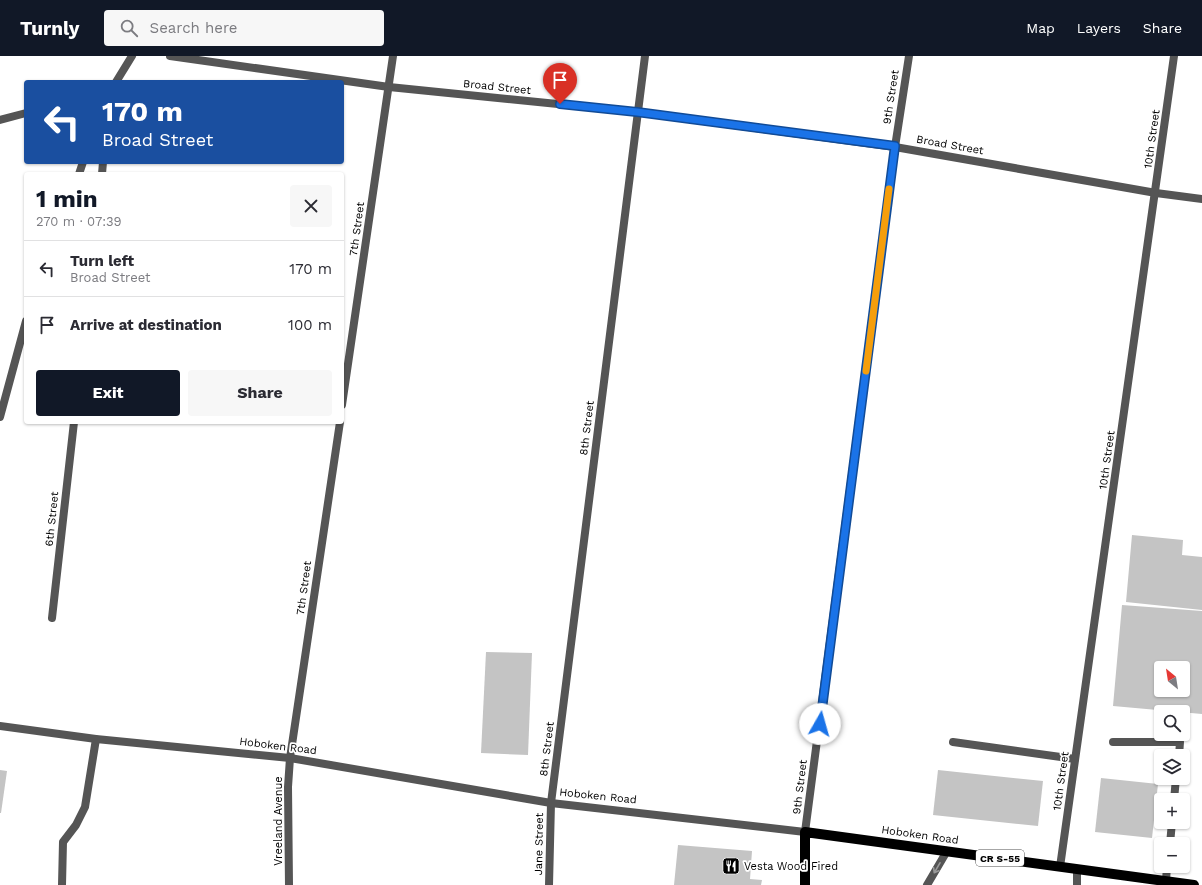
<!DOCTYPE html>
<meta charset="utf-8">
<style>
body{margin:0;font-family:"Work Sans",sans-serif;background:#f7f7f7;color:#2b2b33;height:100vh;display:flex;flex-direction:column;font-size:15px;white-space:nowrap}
*{box-sizing:border-box;margin:0}
p{font-size:13px;color:#7c7c81}
.icon{flex:none;width:22px;height:22px;fill:none;stroke:currentColor;stroke-width:2;stroke-linecap:round;stroke-linejoin:round}
.map{position:relative;flex:1;overflow:hidden}
.side{position:absolute;left:24px;top:116px;width:320px;height:252px;display:flex;flex-direction:column;background:#fff;border-radius:4px;box-shadow:0 1px 3px #0004}
.side>*{flex:none}
.banner{position:absolute;left:24px;top:24px;width:320px;height:84px;border-radius:4px;box-shadow:0 1px 3px #0004;background:#1a4fa0;color:#fff;overflow:hidden}
.needle{width:26px;rotate:330deg}
.controls{position:absolute;left:1154px;top:605px;display:grid;gap:8px}
.controls a{display:grid;place-items:center;width:36px;height:36px;border-radius:4px;background:#fff;box-shadow:0 1px 3px #0004;font-size:20px}
.pin{position:absolute;display:grid;place-items:center;width:34px;height:34px;color:#fff;margin:-41px -17px;border-radius:50% 50% 50% 0;rotate:-45deg;box-shadow:0 0 4px #0007}
.pin .icon{rotate:45deg}
.me{position:absolute;width:44px;margin:-22px;rotate:7deg;stroke-linejoin:round;filter:drop-shadow(0 0 3px #0008)}
.turn{display:flex;align-items:center;gap:14px;height:84px;padding:0 12px;font-size:18px}
.turn .icon{width:52px;height:52px;stroke-width:2.5}
.turn b{display:block;font-size:28px;line-height:34px}
.round{display:grid;place-items:center;flex:none;width:42px;height:42px;border-radius:4px;background:#f7f7f7}
.overview{display:flex;align-items:center;justify-content:space-between;height:68px;padding:0 12px}
h1{font-size:24px;font-weight:700;line-height:30px;color:#111827}
.cta{display:flex;gap:8px;margin-top:auto;padding:8px 12px}
.cta a{flex:1;height:46px;border-radius:4px;background:#111827;color:#fff;font-size:16px;font-weight:700;line-height:46px;text-align:center}
.cta a+a{background:#f7f7f7;color:#2b2b33}
ul{padding:0;list-style:none}
li{display:flex;align-items:center;gap:12px;height:56px;padding:0 12px;border-top:1px solid #e1e1e2}
li div{flex:1}
li b{display:block;font-size:15px}
li em{font-style:normal}
header{display:flex;align-items:center;gap:24px;box-sizing:border-box;height:56px;padding:0 20px;background:#111827;color:#fff}
header strong{font-size:19px}
nav{display:flex;gap:22px;margin-inline-start:auto;font-size:14px}
.search{width:280px;height:36px;background:#f7f7f7;display:flex;align-items:center;gap:10px;box-sizing:border-box;padding:0 14px;border-radius:4px;color:#7c7c81;font-size:15px}
.map>svg:first-child{display:block}
</style>
<header>
<strong>Turnly</strong>
<div class="search"><svg class="icon" aria-label="search" viewBox="0 0 24 24"><circle cx="10" cy="10" r="6"/><path d="M15 15l6 6"/></svg>Search here</div>
<nav><a>Map</a><a>Layers</a><a>Share</a></nav>
</header>
<div class="map">
<svg width="1202" height="829" viewBox="0 0 1202 829">
<rect width="100%" height="100%" fill="#fff"/>
<g fill="#c4c4c4" fill-rule="evenodd">
<polygon points="1132,479 1183,484 1182,499 1202,501 1202,554 1126,546"/>
<path d="M1122,549L1202,555V658L1113,650ZM1161,612H1183V634H1161Z"/>
<polygon points="486,596 532,597 528,699 481,697"/>
<polygon points="0,714 7,715 1,757 0,757"/>
<polygon points="938,714 1043,725 1038,770 933,759"/>
<polygon points="1101,722 1158,728 1152,782 1095,776"/>
<polygon points="678,789 752,795 750,823 762,824 761,829 674,829"/>
</g>
<g fill="none" stroke-linecap="round" stroke-linejoin="round">
<g stroke="#555" stroke-width="8">
<polyline points="953,686 1075,703"/>
<polyline points="1113,686 1180,686 1179,700"/>
<polyline points="1174,744 1176,722"/>
<polyline points="1170,788 1172,766"/>
<polyline points="1166,825 1167,810"/>
<polyline points="62,829 63,786 76,769 85,751 96,683"/>
<polyline points="927,829 947,795"/>
<polyline points="1077,829 1077,813"/>
</g>
<g stroke="#555" stroke-width="8">
<polyline points="170,0 389,31 637,56 895,91 1156,137 1202,143"/>
<polyline points="116,26 132,0"/>
<polyline points="0,64 26,57"/>
<polyline points="79,118 83,106"/>
<polyline points="102,118 103,106"/>
<polyline points="342,349 393,0"/>
<polyline points="0,361 26,265"/>
<polyline points="52,562 74,366"/>
<polyline points="805,776 895,91 909,0"/>
<polyline points="1060,811 1174,0"/>
<polyline points="289,829 288,731 290,702 340,366"/>
<polyline points="549,829 551,747 645,0"/>
</g>
<polyline stroke="#555" stroke-width="8" points="0,670 96,683 290,702 551,747 805,776"/>
<polyline stroke="#000" stroke-width="10" points="805,829 805,776 1194,829"/>
</g>
<defs><path id="oneway-shaft" d="M-6 0H5M1.5-3L5.5 0L1.5 3" fill="none" stroke-width="1.6" stroke-linecap="round" stroke-linejoin="round"/></defs>
<use stroke="#999" href="#oneway-shaft" transform="translate(937 812) rotate(120)"/>
<g fill="none" stroke-linecap="round" stroke-linejoin="round">
<defs>
<polyline id="route" points="560,48 637,56 895,90 820,668"/>
</defs>
<use href="#route" stroke="#114b97" stroke-width="10"/>
<use href="#route" stroke="#1a73e8" stroke-width="7"/>
<polyline stroke="#f59e0b" stroke-width="7" points="866,315 889,133"/>
</g>
<defs>
<symbol id="restaurant-square" viewBox="-11 -11 22 22"><rect x="-9" y="-9" width="18" height="18" rx="4" fill="#000" stroke="#fff"/><path d="M-5-6h1v4h1v-4h1v4h1v-4h1v5L-1.5 .5V6h-2V.5L-5-1ZM5-6V6H3V1.5H1.5Q1.5-4 5-6Z" fill="#fff"/></symbol>
</defs>
<g fill-rule="evenodd">
<use href="#restaurant-square" x="721" y="800" width="20" height="20"/>
</g>
<g text-anchor="middle" dominant-baseline="central" stroke-width="3.5" stroke-linejoin="round" paint-order="stroke">
<rect fill="#fff" stroke="#4c4c4c" stroke-width="1" x="976" y="794" width="48" height="16" rx="3"/>
<g font-size="10" font-weight="bold" fill="#000">
<text x="1000" y="802">CR S-55</text>
</g>
<g font-size="11" fill="#000" stroke="#fff">
<text transform="translate(497 31) rotate(6)">Broad Street</text>
<text transform="translate(891 41) rotate(-81)">9th Street</text>
<text transform="translate(1152 83) rotate(-82)">10th Street</text>
<text transform="translate(950 89) rotate(10)">Broad Street</text>
<text transform="translate(357 173) rotate(-82)">7th Street</text>
<text transform="translate(587 372) rotate(-83)">8th Street</text>
<text transform="translate(1107 404) rotate(-82)">10th Street</text>
<text transform="translate(52 463) rotate(-84)">6th Street</text>
<text transform="translate(304 532) rotate(-82)">7th Street</text>
<text transform="translate(278 690) rotate(7)">Hoboken Road</text>
<text transform="translate(547 693) rotate(-83)">8th Street</text>
<text transform="translate(1061 725) rotate(-82)">10th Street</text>
<text transform="translate(800 731) rotate(-83)">9th Street</text>
<text transform="translate(598 740) rotate(6)">Hoboken Road</text>
<text transform="translate(278 765) rotate(-90)">Vreeland Avenue</text>
<text transform="translate(920 779) rotate(8)">Hoboken Road</text>
<text transform="translate(539 788) rotate(-89)">Jane Street</text>
</g>
<g font-size="11" fill="#000" stroke="#fff" text-anchor="start">
<text x="744" y="810">Vesta Wood Fired</text>
</g>
</g>
</svg>
<div class="controls">
<a><svg class="needle" viewBox="-14 -14 28 28"><path d="M0-13l5 13h-10z" fill="#e53935"/><path d="M0 13l5-13h-10z" fill="#7c7c81"/></svg></a>
<a><svg class="icon" aria-label="search" viewBox="0 0 24 24"><circle cx="10" cy="10" r="6"/><path d="M15 15l6 6"/></svg></a>
<a><svg class="icon" aria-label="layers" viewBox="0 0 24 24"><path d="M12 4l9 5-9 5-9-5zM3 14l9 5 9-5"/></svg></a>
<a>+</a>
<a>−</a>
</div>
<div class="pin" style="left:560px;top:48px;background:#d93025"><svg class="icon" aria-label="arrive" viewBox="0 0 24 24"><path d="M6 21V4h12l-3 4 3 4H6"/></svg></div>
<svg class="me" style="left:820px;top:668px" viewBox="-20 -20 40 40"><circle r="19" fill="#fff"/><path d="M0-13L10 11 0 6-10 11z" fill="#1a73e8"/></svg>
<div class="banner">
<div class="turn"><svg class="icon" aria-label="left" viewBox="0 0 24 24"><path d="M17 20v-9H6M10 6l-5 5 5 5"/></svg><div><b>170 m</b>Broad Street</div></div>
</div>
<section class="side">
<div class="overview"><div><h1>1 min</h1><p>270 m · 07:39</p></div><a class="round"><svg class="icon" aria-label="close" viewBox="0 0 24 24"><path d="M6 6l12 12M18 6L6 18"/></svg></a></div>
<ul>
<li><svg class="icon" aria-label="left" viewBox="0 0 24 24"><path d="M17 20v-9H6M10 6l-5 5 5 5"/></svg><div><b>Turn left</b><p>Broad Street</p></div><em>170 m</em></li>
<li><svg class="icon" aria-label="arrive" viewBox="0 0 24 24"><path d="M6 21V4h12l-3 4 3 4H6"/></svg><div><b>Arrive at destination</b></div><em>100 m</em></li>
</ul>
<div class="cta"><a>Exit</a><a>Share</a></div>
</section>
</div>
